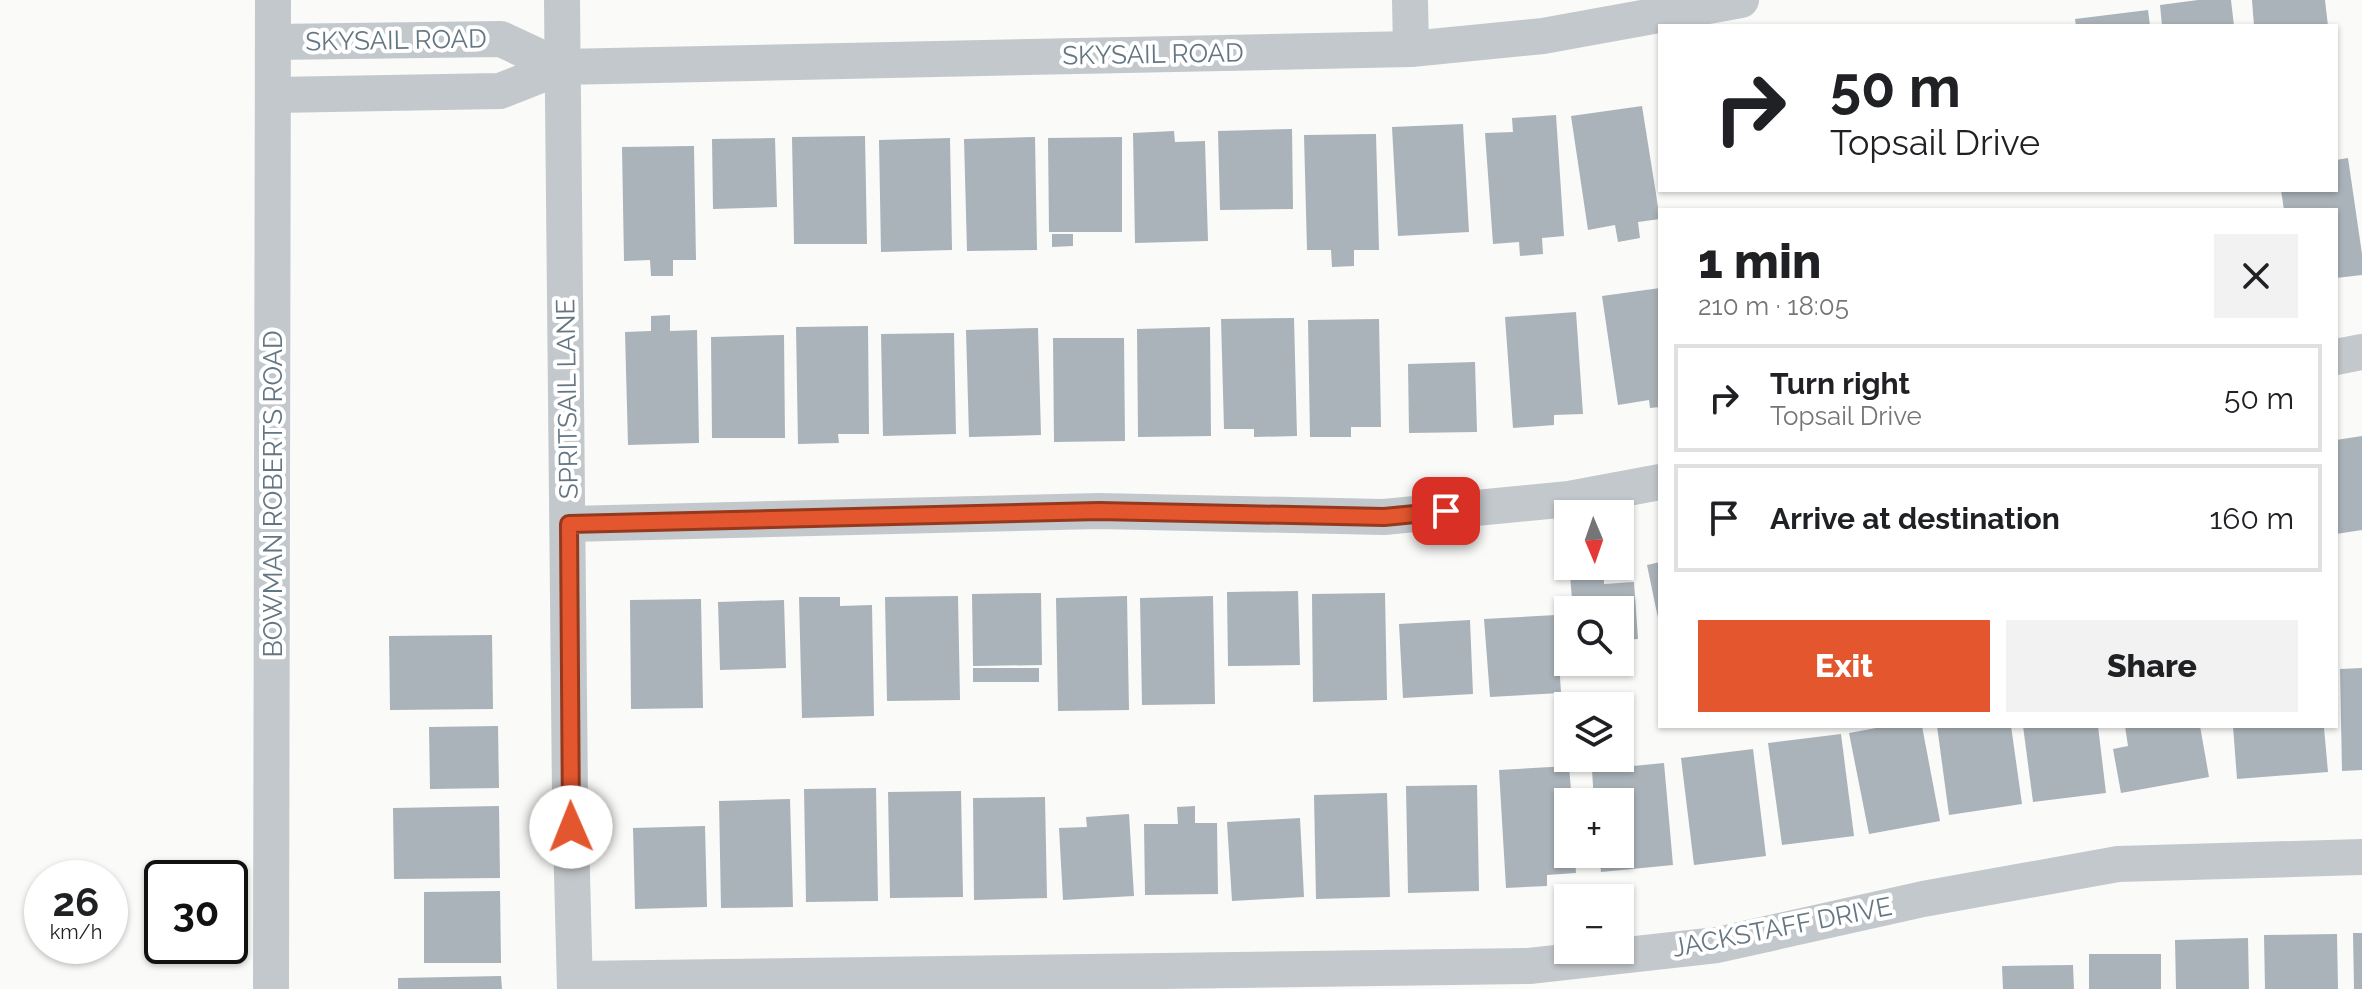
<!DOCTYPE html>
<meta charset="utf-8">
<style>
body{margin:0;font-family:Raleway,sans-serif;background:#f2f2f2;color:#202124;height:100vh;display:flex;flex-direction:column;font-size:30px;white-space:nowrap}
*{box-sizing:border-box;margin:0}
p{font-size:26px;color:#757577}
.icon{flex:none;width:44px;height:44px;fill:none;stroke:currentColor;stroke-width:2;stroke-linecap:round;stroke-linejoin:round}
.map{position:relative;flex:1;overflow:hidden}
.sheet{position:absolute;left:1658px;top:208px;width:680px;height:520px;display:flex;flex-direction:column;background:#fff;border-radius:0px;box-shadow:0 2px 6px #0004}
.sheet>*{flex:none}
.guide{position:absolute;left:1658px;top:24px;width:680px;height:168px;border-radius:0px;box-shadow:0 2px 6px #0004;background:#fff;color:#202124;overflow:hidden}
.needle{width:52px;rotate:178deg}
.controls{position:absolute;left:1554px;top:500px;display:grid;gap:16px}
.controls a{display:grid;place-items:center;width:80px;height:80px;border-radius:0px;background:#fff;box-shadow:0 2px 6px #0004;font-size:40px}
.speed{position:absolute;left:24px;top:860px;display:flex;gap:16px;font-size:40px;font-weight:700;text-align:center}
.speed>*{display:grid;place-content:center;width:104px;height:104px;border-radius:50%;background:#fff;box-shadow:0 2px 6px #0004;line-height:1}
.speed small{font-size:20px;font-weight:400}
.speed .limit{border:4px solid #111;border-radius:12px;background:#fff;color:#111}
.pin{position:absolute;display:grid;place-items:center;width:68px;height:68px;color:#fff;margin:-34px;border-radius:16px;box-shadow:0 4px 12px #0006}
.me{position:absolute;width:88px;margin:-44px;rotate:359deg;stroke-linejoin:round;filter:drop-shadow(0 0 6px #0008)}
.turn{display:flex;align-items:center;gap:28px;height:168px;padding:0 40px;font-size:36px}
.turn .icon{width:104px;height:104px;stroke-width:2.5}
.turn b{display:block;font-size:56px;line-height:68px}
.round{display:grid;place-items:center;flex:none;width:84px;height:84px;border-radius:0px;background:#f2f2f2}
.overview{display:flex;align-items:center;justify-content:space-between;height:136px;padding:0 40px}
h1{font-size:48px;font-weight:800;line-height:60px}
.button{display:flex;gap:16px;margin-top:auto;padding:16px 40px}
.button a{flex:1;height:92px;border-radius:0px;background:#e4572e;color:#fff;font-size:32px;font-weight:800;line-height:92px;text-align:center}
.button a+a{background:#f2f2f2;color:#202124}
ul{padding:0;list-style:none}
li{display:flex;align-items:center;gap:24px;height:108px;margin:0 16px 12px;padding:0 24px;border:4px solid #e0e0e0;border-radius:0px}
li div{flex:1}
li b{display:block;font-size:30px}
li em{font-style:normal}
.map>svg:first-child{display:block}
</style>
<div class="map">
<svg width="2362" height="989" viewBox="0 0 2362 989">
<rect width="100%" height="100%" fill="#fafaf8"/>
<g fill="#aab3b9">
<polygon points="2198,0 2231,0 2234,26 2162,26 2160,5"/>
<polygon points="2252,0 2325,0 2328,26 2254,26"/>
<polygon points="2148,10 2150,26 2076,26 2075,19"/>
<polygon points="1642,106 1660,219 1638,222 1640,238 1618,242 1615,225 1588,230 1571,116"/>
<polygon points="1556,115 1564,236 1542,238 1543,254 1520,256 1519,242 1493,244 1485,133 1513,132 1512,118"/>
<polygon points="1463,124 1469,232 1398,236 1392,127"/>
<polygon points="1292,129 1293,209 1220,210 1218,131"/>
<polygon points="1174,131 1175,142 1205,141 1208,241 1135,243 1133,133"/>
<polygon points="1376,134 1379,250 1354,250 1354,266 1332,267 1331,250 1307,250 1304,135"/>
<polygon points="865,136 867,244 794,244 792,137"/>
<polygon points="1035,137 1037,250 967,251 964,139"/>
<polygon points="1122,137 1122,232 1049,232 1048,138"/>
<polygon points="775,138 777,207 713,209 712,139"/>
<polygon points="950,138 952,250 881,252 879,140"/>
<polygon points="694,146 696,260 673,260 673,276 651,276 650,260 624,261 622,147"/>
<polygon points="2348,158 2362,254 2362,275 2336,278 2336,210 2284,210 2281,190 2336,190 2336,160"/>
<polygon points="1052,234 1073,234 1073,246 1052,247"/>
<polygon points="1660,288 1660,407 1650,408 1649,400 1618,405 1602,296"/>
<polygon points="1576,312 1583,414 1554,415 1554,425 1513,428 1505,317"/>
<polygon points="670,315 670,331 697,330 699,443 628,445 625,332 651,331 651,316"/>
<polygon points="1294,318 1297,436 1254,437 1254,429 1224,429 1221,319"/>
<polygon points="1379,319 1381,427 1351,427 1351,437 1310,437 1308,320"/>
<polygon points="868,326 869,434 838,434 839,443 798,444 796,327"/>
<polygon points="1210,327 1211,436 1138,437 1137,329"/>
<polygon points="1038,328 1041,435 969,437 966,330"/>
<polygon points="954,333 956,434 883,436 881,334"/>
<polygon points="784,335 785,438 712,438 711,337"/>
<polygon points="1053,338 1124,338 1125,441 1054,442"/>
<polygon points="1475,362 1477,432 1409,433 1408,364"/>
<polygon points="2362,436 2362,530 2336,534 2336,440"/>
<polygon points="1660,562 1660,623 1659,623 1647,565"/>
<polygon points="1604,574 1604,584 1634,582 1638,639 1620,640 1620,610 1573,610 1570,576"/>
<polygon points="1298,591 1300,665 1228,666 1227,592"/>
<polygon points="1041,593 1042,665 973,666 972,594"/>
<polygon points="1385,593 1387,700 1313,702 1312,594"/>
<polygon points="958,596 960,700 887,701 885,597"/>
<polygon points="1127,596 1129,710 1058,711 1056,598"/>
<polygon points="1213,596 1215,704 1142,705 1140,598"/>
<polygon points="799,597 840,597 840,606 872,605 874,716 802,718"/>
<polygon points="701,599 703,708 631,709 630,600"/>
<polygon points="784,600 786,668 720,670 718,602"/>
<polygon points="1556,615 1561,693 1490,697 1484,619"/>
<polygon points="1470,620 1473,694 1403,698 1399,624"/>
<polygon points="492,635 493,709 390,710 389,636"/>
<rect x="973" y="668" width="66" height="14"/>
<polygon points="2362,668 2362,770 2342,771 2340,669"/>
<polygon points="498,726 499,788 430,789 429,727"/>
<polygon points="1887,726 1922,726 1940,821 1869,834 1849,733"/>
<polygon points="1937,726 2011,726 2022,804 1949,815"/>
<polygon points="2023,726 2098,726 2106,793 2033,802"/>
<polygon points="2125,726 2200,726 2209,777 2121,793 2113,749 2128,746"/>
<polygon points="2233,726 2324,728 2328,772 2237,779"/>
<polygon points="1841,734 1854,836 1782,845 1768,743"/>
<polygon points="1753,749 1766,856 1694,865 1681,758"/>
<polygon points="1664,763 1673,865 1601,872 1599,854 1620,854 1620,802 1594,802 1592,770"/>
<polygon points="1569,766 1572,802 1568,802 1568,854 1575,854 1576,873 1547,875 1547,886 1506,888 1499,770"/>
<polygon points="1477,785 1479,891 1408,893 1406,786"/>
<polygon points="876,788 878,901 806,902 804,789"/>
<polygon points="961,791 963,897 890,898 888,792"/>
<polygon points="1387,793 1390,897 1316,899 1314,795"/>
<polygon points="1045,797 1047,898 974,900 973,798"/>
<polygon points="790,799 793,907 721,908 719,801"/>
<polygon points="499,806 500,878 394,879 393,808"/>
<polygon points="1195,806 1195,823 1217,823 1218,894 1145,895 1144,824 1178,824 1177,807"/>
<polygon points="1129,814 1134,896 1063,900 1059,828 1087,827 1086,817"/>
<polygon points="1300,818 1304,897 1232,901 1227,822"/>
<polygon points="705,826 707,907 635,909 633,828"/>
<polygon points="500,891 501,963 424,963 424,892"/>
<polygon points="2353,933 2362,933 2362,989 2354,989"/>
<polygon points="2337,934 2338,989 2265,989 2264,935"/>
<polygon points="2248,938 2249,989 2176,989 2175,940"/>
<rect x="2089" y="954" width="72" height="35"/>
<polygon points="2073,965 2074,989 2003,989 2002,966"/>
<polygon points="501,976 502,989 398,989 398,978"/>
</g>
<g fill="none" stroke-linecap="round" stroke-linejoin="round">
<g stroke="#c3c8cc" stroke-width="36">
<polyline points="562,0 570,796 575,989"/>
<polyline points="1410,0 1411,49"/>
<polyline points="273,42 501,39 561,67 500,91 274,95"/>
<polyline points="561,67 1411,49 1543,36 1741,0"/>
<polyline points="2336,357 2362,352"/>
<polyline points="569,524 1099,511 1384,517 1569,499 1660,482"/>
<polyline points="575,979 1529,966 1717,945 1923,899 2118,864 2362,857"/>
<polyline points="271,989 273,0"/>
</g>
</g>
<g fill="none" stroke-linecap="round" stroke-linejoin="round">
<defs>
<polyline id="route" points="571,827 569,524 1099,511 1384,517 1446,511"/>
</defs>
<use href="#route" stroke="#94391e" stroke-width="20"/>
<use href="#route" stroke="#e4572e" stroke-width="14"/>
</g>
<g text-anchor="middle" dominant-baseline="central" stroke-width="8" stroke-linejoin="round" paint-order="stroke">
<g font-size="26" fill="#657683" stroke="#fff">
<text transform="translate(396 40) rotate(-1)">SKYSAIL ROAD</text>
<text transform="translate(1153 54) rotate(-1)">SKYSAIL ROAD</text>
<text transform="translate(567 399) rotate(-91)">SPRITSAIL LANE</text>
<text transform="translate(273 494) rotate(-90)">BOWMAN ROBERTS ROAD</text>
<text transform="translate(1782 927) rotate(-11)">JACKSTAFF DRIVE</text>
</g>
</g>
</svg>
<div class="controls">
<a><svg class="needle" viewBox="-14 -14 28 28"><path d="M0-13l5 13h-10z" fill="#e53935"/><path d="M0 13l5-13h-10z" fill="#757577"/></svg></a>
<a><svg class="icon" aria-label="search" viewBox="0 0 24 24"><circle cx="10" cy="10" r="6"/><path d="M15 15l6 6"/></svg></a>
<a><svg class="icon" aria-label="layers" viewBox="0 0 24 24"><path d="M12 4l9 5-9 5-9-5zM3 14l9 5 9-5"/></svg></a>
<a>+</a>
<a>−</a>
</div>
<div class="speed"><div>26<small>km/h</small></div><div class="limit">30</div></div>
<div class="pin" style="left:1446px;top:511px;background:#d93025"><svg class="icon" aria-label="arrive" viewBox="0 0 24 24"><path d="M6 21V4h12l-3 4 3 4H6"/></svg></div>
<svg class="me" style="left:571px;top:827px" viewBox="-20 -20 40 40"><circle r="19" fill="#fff"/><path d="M0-13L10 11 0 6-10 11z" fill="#e4572e"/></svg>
<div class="guide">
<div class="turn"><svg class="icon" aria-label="right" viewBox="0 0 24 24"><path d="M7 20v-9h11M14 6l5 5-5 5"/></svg><div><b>50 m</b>Topsail Drive</div></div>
</div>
<section class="sheet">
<div class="overview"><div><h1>1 min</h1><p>210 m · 18:05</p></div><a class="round"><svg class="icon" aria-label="close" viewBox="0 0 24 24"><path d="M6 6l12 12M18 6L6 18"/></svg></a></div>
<ul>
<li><svg class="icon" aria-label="right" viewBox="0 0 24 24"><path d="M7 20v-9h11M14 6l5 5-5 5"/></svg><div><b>Turn right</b><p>Topsail Drive</p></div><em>50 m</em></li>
<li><svg class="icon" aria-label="arrive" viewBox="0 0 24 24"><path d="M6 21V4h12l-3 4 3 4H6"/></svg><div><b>Arrive at destination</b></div><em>160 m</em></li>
</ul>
<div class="button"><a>Exit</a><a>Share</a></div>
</section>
</div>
